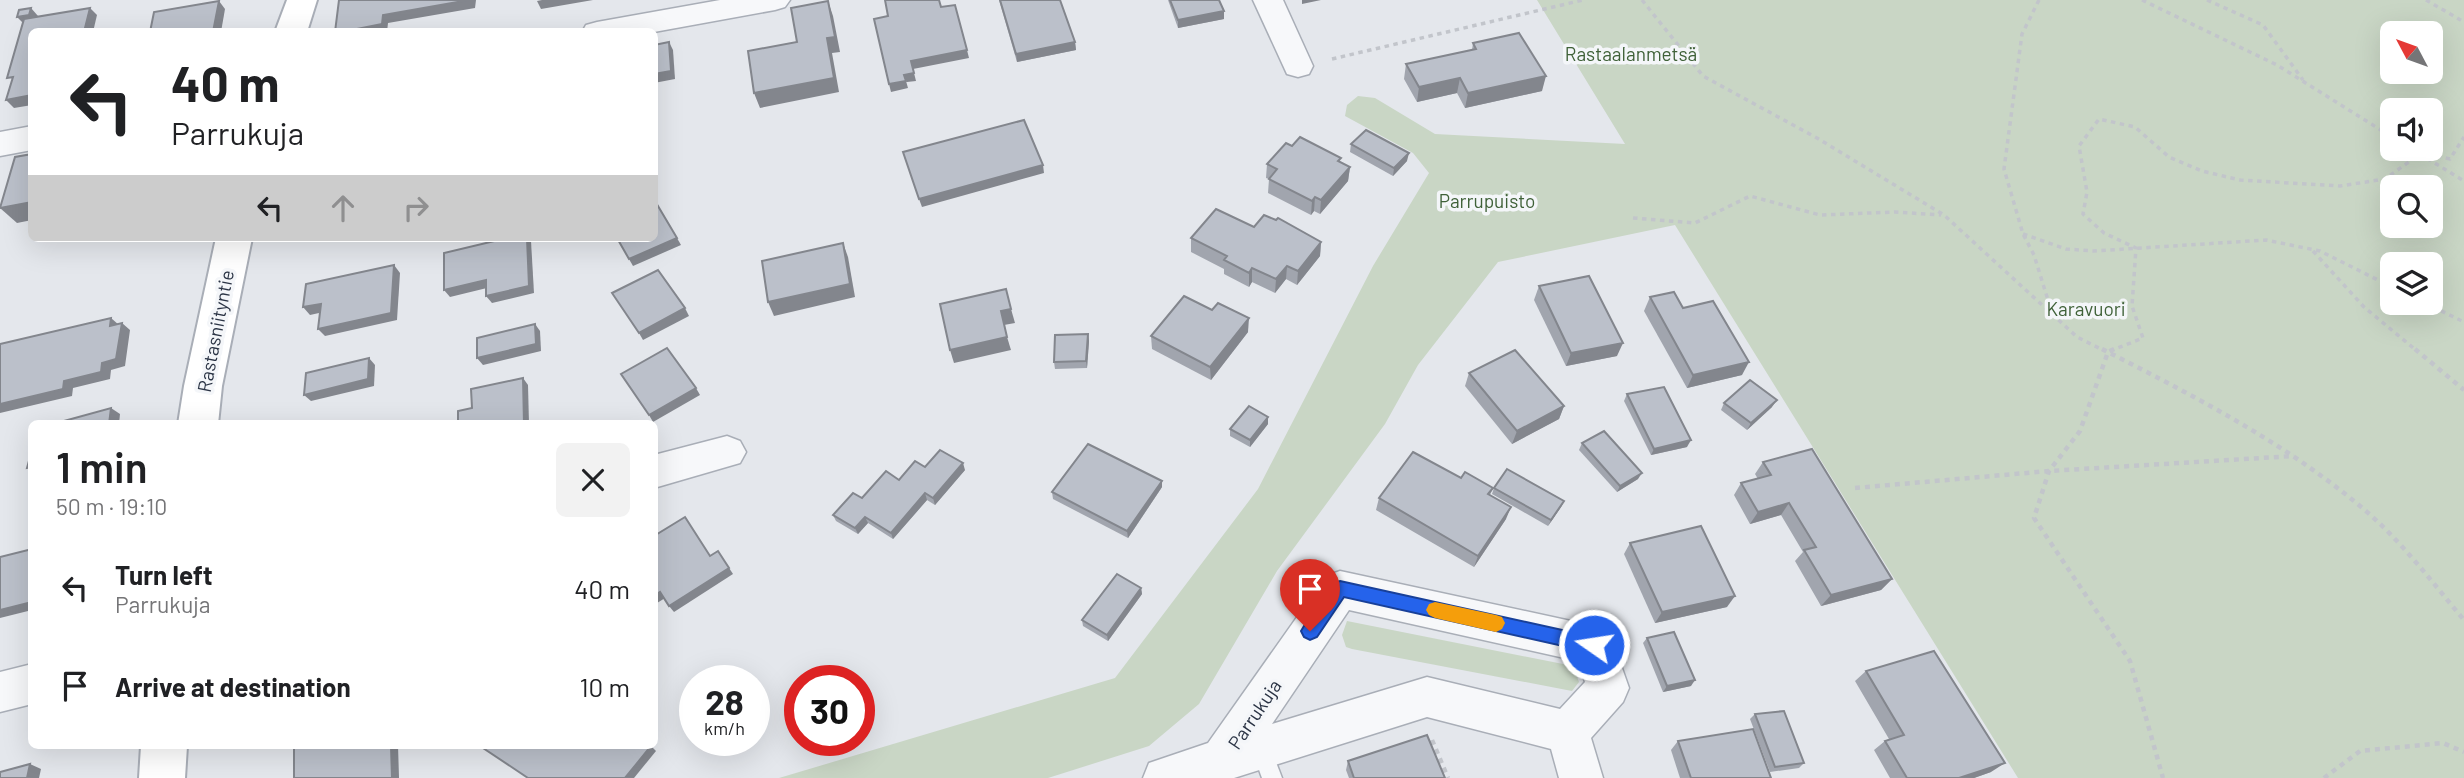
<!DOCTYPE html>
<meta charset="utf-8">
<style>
body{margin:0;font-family:Barlow,sans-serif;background:#f2f2f2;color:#202124;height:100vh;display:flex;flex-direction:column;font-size:26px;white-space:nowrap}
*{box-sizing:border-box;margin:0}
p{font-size:23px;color:#757577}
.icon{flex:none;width:38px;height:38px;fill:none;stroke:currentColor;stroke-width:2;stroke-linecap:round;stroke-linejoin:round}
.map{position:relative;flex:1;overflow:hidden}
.drawer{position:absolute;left:28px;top:420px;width:630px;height:329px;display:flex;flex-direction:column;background:#fff;border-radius:10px;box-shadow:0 7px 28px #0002}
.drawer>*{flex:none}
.top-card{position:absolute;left:28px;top:28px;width:630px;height:214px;border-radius:10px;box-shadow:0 7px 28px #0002;background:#fff;color:#202124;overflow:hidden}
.needle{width:46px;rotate:311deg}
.fabs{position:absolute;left:2380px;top:21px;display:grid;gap:14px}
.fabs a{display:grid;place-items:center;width:63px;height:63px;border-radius:10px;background:#fff;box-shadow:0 7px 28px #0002;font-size:35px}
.speed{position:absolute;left:679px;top:665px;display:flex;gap:14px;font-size:35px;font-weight:700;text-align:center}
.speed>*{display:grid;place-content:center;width:91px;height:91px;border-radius:50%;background:#fff;box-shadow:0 7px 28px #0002;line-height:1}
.speed small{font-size:18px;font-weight:400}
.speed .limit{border:10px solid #d22;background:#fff;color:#111}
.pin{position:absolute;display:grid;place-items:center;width:60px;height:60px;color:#fff;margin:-72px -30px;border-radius:50% 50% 50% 0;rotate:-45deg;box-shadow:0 0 7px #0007}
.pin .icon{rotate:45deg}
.me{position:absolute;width:77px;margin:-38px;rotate:283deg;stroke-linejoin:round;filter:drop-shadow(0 0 5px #0008)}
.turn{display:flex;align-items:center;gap:24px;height:147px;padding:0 28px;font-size:32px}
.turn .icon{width:91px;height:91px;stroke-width:2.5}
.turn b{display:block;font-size:49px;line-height:60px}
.lanes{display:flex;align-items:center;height:66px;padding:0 28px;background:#0003;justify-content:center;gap:35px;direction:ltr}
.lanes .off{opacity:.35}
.round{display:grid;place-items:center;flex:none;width:74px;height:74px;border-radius:10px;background:#f2f2f2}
.summary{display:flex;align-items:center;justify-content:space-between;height:119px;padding:0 28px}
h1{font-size:42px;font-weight:600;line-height:52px}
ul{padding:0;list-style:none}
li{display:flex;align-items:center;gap:21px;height:98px;padding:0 28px}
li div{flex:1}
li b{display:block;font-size:26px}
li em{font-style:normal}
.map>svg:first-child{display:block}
</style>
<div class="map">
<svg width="2464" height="778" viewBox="0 0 2464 778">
<rect width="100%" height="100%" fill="#e4e7ec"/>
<g fill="#c9d6c5" fill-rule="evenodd">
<path d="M1537,0H2464V778H2018L1675,225L1498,262L1418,365L1385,424L1277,571L1199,704L1149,746L1048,778H779L1115,678L1258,489L1373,266L1429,173L1413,153L1345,116L1347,105L1358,96L1375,98L1435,134L1625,144ZM2431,33V72H2392V33ZM2431,110V149H2392V110ZM2431,187V226H2392V187ZM2431,264V303H2392V264Z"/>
<polygon points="1347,621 1573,666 1579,682 1572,691 1352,649 1346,647 1342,635"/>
</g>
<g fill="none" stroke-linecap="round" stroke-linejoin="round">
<defs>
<polygon id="lane" points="1261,738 1268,741 1282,778 1262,778 1251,748 1254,741"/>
<g id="street">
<polygon points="720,0 790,0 785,7 775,10 654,32 582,32 586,25 597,22"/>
<polygon points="1253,0 1283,0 1313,66 1309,74 1298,77 1287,74"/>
<polygon points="32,126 32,150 0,156 0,132"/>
<polygon points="727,436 740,441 746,452 740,463 654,488 654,455"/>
<path d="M1340,571L1594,626L1609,631L1629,688L1623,702L1591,738L1603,778H1559L1551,749L1427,717L1234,778H1143L1149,763L1208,743L1326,576ZM1349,610L1578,661L1585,682L1560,709L1427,677L1272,724Z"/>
<polygon points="32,664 32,704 0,712 0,672"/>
</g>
<g id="secondary">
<polygon points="287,0 317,0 307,32 275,32"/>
<polygon points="216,238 252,238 222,386 218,424 178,424 184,386"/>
<polygon points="141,746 187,746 185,778 139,778"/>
</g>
</defs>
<use href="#lane" stroke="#a9aeb7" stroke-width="3"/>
<use href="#street" stroke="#a9aeb7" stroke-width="3"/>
<use href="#secondary" stroke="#a9aeb7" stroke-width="4"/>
<g stroke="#c2c5cb" stroke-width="3.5" stroke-dasharray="4.5 4.5" stroke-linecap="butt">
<polyline points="1642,0 1703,76 1817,138 1944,215 2077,337 2105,351"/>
<polyline points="2039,0 2022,34 2004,169 2023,234 2034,255 2052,313"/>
<polyline points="2142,0 2277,65 2392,137"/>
<polyline points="2207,0 2263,25 2303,80"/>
<polyline points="2426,0 2464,22"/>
<polyline points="1332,59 1583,0"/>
<polyline points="2412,149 2464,181"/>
<polyline points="1633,218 1695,223 1750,196 1820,215 1895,212 1941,215"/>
<polyline points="2023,234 2066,249 2094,251 2266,240 2320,251 2392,287"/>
<polyline points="2313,251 2364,307 2417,351"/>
<polyline points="2425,303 2464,322"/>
<polyline points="2110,351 2143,338 2132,306 2136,248 2104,233 2083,214 2087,192 2079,146 2099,119 2135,127 2169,157 2202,171 2240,180 2340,186 2385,179 2420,154 2427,153 2450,159 2464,137"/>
</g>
<g stroke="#c2c5cb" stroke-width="4.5" stroke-dasharray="5 5" stroke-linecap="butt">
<path d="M2102,349C2192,395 2282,441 2360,506C2400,539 2431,581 2464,620"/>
<polyline points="2114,349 2108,352 2080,431 2049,471 2034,518 2130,661 2163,778"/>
<polyline points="2415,349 2464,390"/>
<polyline points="1855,488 2049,471 2294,456"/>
<polyline points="1432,740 1448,778"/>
<polyline points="2324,778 2360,751 2443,743 2464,752"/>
</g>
<use href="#lane" fill="#f7f8fa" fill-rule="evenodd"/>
<use href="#street" fill="#f7f8fa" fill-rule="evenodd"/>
<use href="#secondary" fill="#fff" fill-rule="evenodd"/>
</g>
<g fill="#a1a5ae">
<polygon points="999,0 1060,0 1075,42 1076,50 1017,62"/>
<polygon points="1168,0 1219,0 1224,11 1224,19 1178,28"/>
<polygon points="1473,43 1542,91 1465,108 1457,93 1417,102 1404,79 1406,64 1472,50"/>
<polygon points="1351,144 1407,161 1393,176 1350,152"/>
<polygon points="1292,146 1341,162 1350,167 1348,181 1320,214 1314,211 1311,215 1268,193 1269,179 1266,178 1267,164"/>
<polygon points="1254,227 1321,242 1320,256 1297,285 1286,279 1275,293 1252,282 1249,287 1224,274 1224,269 1191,252 1191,238"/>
<polygon points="1539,286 1617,356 1566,366 1534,300"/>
<polygon points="1650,297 1742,375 1687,388 1644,311"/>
<polygon points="1248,332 1211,380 1152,349 1151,336"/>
<polygon points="1088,334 1089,341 1087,368 1055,369 1054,362"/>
<polygon points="1469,373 1564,406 1559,419 1512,444 1465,386"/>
<polygon points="1627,394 1687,447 1651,455 1624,401"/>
<polygon points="1724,403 1772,407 1747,430 1721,410"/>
<polygon points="1268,417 1268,424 1250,447 1230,436 1230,429"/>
<polygon points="1582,443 1638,479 1617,492 1579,450"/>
<polygon points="1763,462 1892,579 1881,590 1821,606 1795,561 1803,552 1781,515 1750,524 1734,495 1741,483 1758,479 1755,474"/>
<polygon points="925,467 965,470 935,505 927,500 893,539 868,523 858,534 836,521 833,515 862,498"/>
<polygon points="1461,478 1493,488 1490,495 1506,519 1474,567 1376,510 1379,498"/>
<polygon points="1162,487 1128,538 1053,499 1052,492"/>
<polygon points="1494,488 1564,501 1561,507 1548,526 1492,494"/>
<polygon points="1630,543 1727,607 1655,623 1624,554"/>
<polygon points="1141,588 1142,594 1108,641 1083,626 1082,620"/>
<polygon points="1647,638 1691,686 1663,692 1643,643"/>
<polygon points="1866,671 1991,772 1974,778 1890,778 1874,750 1885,741 1889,739 1855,681"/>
<polygon points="1755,714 1804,763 1799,768 1770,772 1750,719"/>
<polygon points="1678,741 1771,778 1680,778 1671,750"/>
<polygon points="1348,761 1445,778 1349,778 1346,770"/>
</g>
<g fill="#83868d">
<polygon points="469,0 476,0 475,8 388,23 387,32 342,32 383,15"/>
<polygon points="542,0 593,0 541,9 537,1"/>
<polygon points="1302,0 1321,0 1302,4"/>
<polygon points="219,1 225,9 221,32 213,32"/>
<polygon points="828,1 833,16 840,52 832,53 839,92 760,108 754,93 827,38"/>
<polygon points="31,8 38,16 36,23 25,25 17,17"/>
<polygon points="90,8 97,15 93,32 84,32"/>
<polygon points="1224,11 1224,19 1178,28 1178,20"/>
<polygon points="669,42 673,50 675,79 654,83 654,74"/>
<polygon points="1075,42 1076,50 1017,62 1016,54"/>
<polygon points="967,50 969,58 913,69 911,61"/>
<polygon points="914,73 916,81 907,82 904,75"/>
<polygon points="1546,76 1542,91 1465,108 1468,93"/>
<polygon points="1460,78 1457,93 1417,102 1419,87"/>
<polygon points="906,81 908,88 891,92 889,84"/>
<polygon points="32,95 32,105 14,108 6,100"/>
<polygon points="1409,153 1407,161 1393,176 1394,168"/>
<polygon points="1043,165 1044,173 922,207 919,199"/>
<polygon points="1350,167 1348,181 1320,214 1321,200"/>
<polygon points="1315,197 1314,211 1311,215 1312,201"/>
<polygon points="32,202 32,220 17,223 0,208"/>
<polygon points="527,238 529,238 531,241 534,293 492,303 486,296"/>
<polygon points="677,238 681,245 633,266 629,259"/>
<polygon points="1321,242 1320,256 1297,285 1298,271"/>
<polygon points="843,243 848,257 855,297 774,316 768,302"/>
<polygon points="394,265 400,273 397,320 325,336 318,329"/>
<polygon points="1287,266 1286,279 1275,293 1276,279"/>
<polygon points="1252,268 1252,282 1249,287 1249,273"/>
<polygon points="486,280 491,287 450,297 444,290"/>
<polygon points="321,304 328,311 310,315 303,307"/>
<polygon points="685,308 689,316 643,340 639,333"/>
<polygon points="1011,309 1015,323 1004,325 1001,311"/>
<polygon points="111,318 119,325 110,326"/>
<polygon points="1249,318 1248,332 1211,380 1210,367"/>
<polygon points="122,323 130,330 125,366 111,370 110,379 73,388 72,396 0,413 0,404 64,381 102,363"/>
<polygon points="535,324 540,331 541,351 483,365 477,358"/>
<polygon points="1088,334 1089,341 1087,368 1086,361"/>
<polygon points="1007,337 1011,350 954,363 950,350"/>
<polygon points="1623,343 1617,356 1566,366 1571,353"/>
<polygon points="369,358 375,365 374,386 311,401 304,395"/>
<polygon points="1749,362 1742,375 1687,388 1693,375"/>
<polygon points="523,378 528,385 529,424 524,424"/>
<polygon points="696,388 700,395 653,422 649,415"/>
<polygon points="1777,400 1772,407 1747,430 1751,423"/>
<polygon points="1564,406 1559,419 1512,444 1517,431"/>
<polygon points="111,408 120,414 119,424 109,424"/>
<polygon points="1268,417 1268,424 1250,447 1250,440"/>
<polygon points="1691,440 1687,447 1651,455 1654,449"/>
<polygon points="963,463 965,470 935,505 933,498"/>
<polygon points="1642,473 1638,479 1617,492 1620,486"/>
<polygon points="1162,481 1162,487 1128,538 1127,531"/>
<polygon points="925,493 927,500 893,539 891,533"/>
<polygon points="1564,501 1561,507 1548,526 1551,520"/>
<polygon points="1789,503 1781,515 1750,524 1758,512"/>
<polygon points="1511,507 1506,519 1474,567 1478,556"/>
<polygon points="865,517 868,523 858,534 855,528"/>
<polygon points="718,551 733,574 674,612 669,606"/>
<polygon points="1892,579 1881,590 1821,606 1831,595"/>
<polygon points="1141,588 1142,594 1108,641 1107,635"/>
<polygon points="660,592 665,598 654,605 654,596"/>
<polygon points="1735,596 1727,607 1655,623 1662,612"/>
<polygon points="32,602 32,610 0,618 0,610"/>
<polygon points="1695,680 1691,686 1663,692 1667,686"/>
<polygon points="391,746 398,746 399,778 392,778"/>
<polygon points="651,746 656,751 634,778 625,778"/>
<polygon points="2005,763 1991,772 1974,778 1959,778"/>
<polygon points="30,764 41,769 39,778 27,778"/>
</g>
<g fill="#bbc0ca" stroke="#83868d" stroke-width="2">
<polygon points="339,0 469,0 383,15 382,24 342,32 335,32"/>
<polygon points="885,0 939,0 941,7 955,5 967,50 911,61 914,73 904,75 906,81 889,84 874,19 888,16"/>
<polygon points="1000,0 1060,0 1075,42 1016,54"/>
<polygon points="1170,0 1219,0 1224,11 1178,20"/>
<polygon points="219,1 213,32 150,32 154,12"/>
<polygon points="828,1 835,37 827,38 834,78 754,93 748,51 797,42 791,8"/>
<polygon points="31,8 29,15 17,17 19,10"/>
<polygon points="90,8 84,32 32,32 32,95 6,100 13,77 7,78 24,19"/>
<polygon points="1519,33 1546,76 1468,93 1460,78 1419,87 1406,64 1476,49 1473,43"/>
<polygon points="669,42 671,71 654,74 654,45"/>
<polygon points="1024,120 1043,165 919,199 903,152"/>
<polygon points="1366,130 1409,153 1394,168 1351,144"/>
<polygon points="1300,137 1341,158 1338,161 1350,167 1321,200 1315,197 1312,201 1269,179 1277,169 1267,164 1286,143 1292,146"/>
<polygon points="32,154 32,202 0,208 15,157"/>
<polygon points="654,201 655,201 677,238 629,259 617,238 654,238"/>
<polygon points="1216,209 1254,227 1264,215 1276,220 1278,218 1321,242 1298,271 1287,266 1276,279 1252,268 1249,273 1224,260 1227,256 1191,238"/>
<polygon points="507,238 527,238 529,286 486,296 486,280 444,290 444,253"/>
<polygon points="843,243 850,284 768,302 762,261"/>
<polygon points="394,265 391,313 318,329 321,304 303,307 306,284"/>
<polygon points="658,270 685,308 639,333 612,293"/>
<polygon points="1589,276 1623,343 1571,353 1539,286"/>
<polygon points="1006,289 1011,309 1001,311 1007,337 950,350 940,304"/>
<polygon points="1674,292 1683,308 1713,301 1749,362 1693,375 1650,297"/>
<polygon points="1184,296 1212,310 1218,303 1249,318 1210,367 1151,336"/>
<polygon points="111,318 110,326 122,323 116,359 102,363 101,372 64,381 63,389 0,404 0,344"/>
<polygon points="535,324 536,344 477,358 477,338"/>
<polygon points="1088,334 1086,361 1054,362 1055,335"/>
<polygon points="667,348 696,388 649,415 621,374"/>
<polygon points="1515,350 1564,406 1517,431 1469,373"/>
<polygon points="369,358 368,379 304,395 306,373"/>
<polygon points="523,378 524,424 458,424 458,411 472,408 471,389"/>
<polygon points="1750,380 1777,400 1751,423 1724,403"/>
<polygon points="1664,387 1691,440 1654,449 1627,394"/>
<polygon points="1249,406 1268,417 1250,440 1230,429"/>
<polygon points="111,408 109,424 53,424"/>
<polygon points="1604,431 1642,473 1620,486 1582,443"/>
<polygon points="1088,444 1162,481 1127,531 1052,492"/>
<polygon points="1812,449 1892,579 1831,595 1804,550 1816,547 1789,503 1758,512 1741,483 1771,475 1763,462"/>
<polygon points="32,450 32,467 27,468"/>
<polygon points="940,450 963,463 933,498 925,493 891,533 865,517 855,528 833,515 853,493 862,498 886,471 899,480 915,461 925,467"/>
<polygon points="1413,452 1461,478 1465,472 1493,488 1488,494 1511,507 1478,556 1379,498"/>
<polygon points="1507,469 1564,501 1551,520 1494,488"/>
<polygon points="685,517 710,556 718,551 729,568 669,606 660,592 654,596 654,536"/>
<polygon points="1701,526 1735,596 1662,612 1630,543"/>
<polygon points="32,549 32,602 0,610 0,557"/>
<polygon points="1117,574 1141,588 1107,635 1082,620"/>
<polygon points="1674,632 1695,680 1667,686 1647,638"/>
<polygon points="1934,651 2005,763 1959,778 1907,778 1885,741 1904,735 1866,671"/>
<polygon points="1784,711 1804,763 1775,767 1755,714"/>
<polygon points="1753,729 1771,778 1691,778 1678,741"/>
<polygon points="1427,735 1445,778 1354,778 1348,761"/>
<polygon points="294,746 391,746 392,778 294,778"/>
<polygon points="480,746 651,746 625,778 528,778"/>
<polygon points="30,764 27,778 0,778 0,772"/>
</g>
<polygon fill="#2563eb" stroke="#184099" stroke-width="2" points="1340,581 1594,637 1600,639 1603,645 1600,651 1594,653 1344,597 1317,637 1310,640 1304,637 1301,631 1304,626 1334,583"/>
<polygon fill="#f59e0b" points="1435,602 1496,615 1502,617 1505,623 1502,629 1496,632 1435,618 1429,615 1426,610 1429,604"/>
<g text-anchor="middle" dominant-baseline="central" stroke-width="7" stroke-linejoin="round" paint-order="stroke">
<g font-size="19" fill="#3f6138" stroke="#f4f6f9">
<text x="1631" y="53">Rastaalanmetsä</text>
<text x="1487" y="200">Parrupuisto</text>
<text x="2086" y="308">Karavuori</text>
</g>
<g font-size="19" fill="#2b3445" stroke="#f4f6f9">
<text transform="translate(215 331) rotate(-79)">Rastasniityntie</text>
<text transform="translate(1254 714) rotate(-56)">Parrukuja</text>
</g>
</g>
</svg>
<div class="fabs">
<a><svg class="needle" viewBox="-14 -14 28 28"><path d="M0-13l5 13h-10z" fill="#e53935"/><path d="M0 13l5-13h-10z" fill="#757577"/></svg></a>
<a><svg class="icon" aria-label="sound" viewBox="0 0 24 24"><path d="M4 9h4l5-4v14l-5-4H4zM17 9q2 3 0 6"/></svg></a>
<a><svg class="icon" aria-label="search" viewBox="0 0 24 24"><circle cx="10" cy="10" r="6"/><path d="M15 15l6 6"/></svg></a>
<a><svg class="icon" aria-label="layers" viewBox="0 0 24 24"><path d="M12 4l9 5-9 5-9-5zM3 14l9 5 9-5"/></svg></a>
</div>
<div class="speed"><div>28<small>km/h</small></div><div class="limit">30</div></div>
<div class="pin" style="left:1310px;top:631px;background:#d93025"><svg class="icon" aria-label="arrive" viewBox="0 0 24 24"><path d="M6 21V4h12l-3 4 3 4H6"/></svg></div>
<svg class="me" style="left:1594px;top:645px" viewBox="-20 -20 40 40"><circle r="17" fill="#2563eb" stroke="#fff" stroke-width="3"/><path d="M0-11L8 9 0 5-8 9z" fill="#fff"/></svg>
<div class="top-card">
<div class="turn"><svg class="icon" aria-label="left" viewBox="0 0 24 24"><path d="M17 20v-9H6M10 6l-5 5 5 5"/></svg><div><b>40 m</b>Parrukuja</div></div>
<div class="lanes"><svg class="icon" aria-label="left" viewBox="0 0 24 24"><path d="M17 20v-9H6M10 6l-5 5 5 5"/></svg><svg class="icon off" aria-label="ahead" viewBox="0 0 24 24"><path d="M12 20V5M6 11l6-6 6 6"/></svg><svg class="icon off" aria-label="right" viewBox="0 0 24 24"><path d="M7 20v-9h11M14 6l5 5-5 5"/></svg></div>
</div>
<section class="drawer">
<div class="summary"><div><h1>1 min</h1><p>50 m · 19:10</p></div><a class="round"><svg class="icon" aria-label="close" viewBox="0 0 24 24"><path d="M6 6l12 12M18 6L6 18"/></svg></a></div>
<ul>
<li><svg class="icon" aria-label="left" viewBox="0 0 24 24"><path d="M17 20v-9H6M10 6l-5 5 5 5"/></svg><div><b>Turn left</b><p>Parrukuja</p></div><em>40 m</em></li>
<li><svg class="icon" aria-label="arrive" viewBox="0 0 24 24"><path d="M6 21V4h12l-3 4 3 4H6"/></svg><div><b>Arrive at destination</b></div><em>10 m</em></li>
</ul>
</section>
</div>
